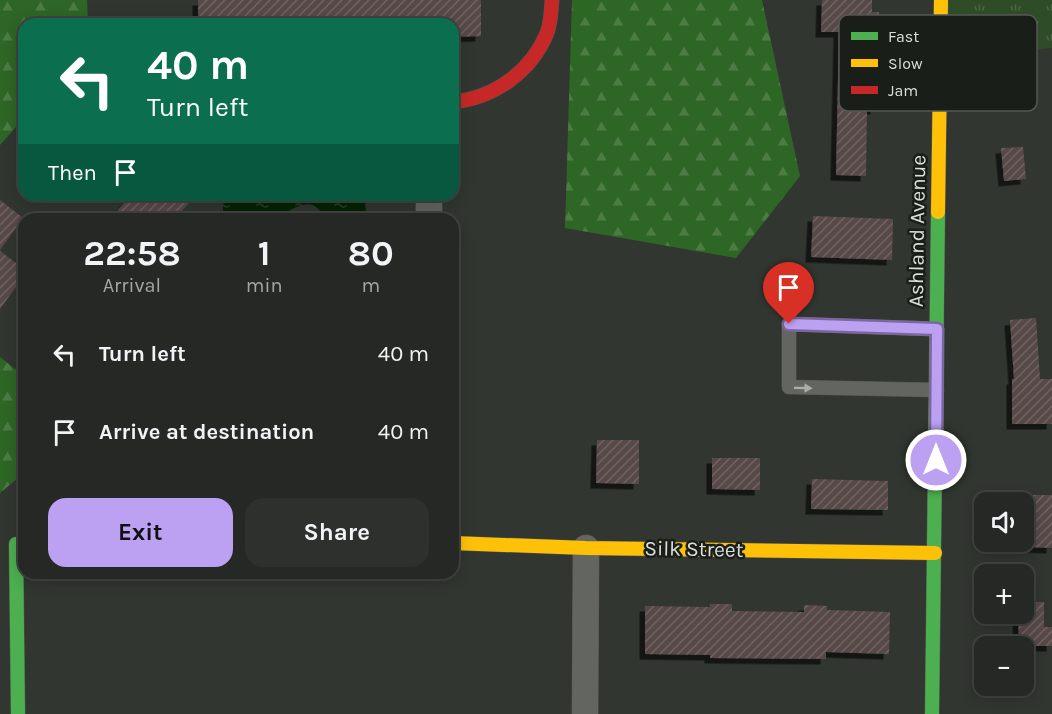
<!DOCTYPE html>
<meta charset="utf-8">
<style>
body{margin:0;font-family:Karla,sans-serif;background:#2d302c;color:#f1f3f6;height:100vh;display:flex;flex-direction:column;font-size:22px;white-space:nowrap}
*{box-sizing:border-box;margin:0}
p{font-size:20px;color:#a3a6a6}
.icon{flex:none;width:33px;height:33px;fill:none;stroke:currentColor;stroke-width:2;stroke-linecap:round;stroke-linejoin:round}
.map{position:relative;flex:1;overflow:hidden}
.drawer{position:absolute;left:18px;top:213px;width:441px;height:366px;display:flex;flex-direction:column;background:#252824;border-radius:18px;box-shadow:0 3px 15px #0003,0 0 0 2px #424441}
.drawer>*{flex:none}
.guide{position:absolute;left:18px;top:18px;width:441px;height:183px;border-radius:18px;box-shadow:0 3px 15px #0003,0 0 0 2px #424441;background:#0b6e4f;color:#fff;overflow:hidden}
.buttons{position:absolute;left:974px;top:492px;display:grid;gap:12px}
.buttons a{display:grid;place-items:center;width:60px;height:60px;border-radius:12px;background:#252824;box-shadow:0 3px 15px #0003,0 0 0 2px #424441;font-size:30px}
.pin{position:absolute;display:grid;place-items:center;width:51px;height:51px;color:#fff;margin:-62px -26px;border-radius:50% 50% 50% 0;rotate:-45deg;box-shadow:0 0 6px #0007}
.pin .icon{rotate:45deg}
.me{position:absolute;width:66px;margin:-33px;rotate:0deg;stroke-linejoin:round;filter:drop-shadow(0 0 4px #0008)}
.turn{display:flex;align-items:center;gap:21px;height:126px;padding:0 30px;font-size:27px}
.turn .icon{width:78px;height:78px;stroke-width:2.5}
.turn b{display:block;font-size:42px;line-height:51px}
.then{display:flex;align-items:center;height:57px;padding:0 30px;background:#0003;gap:12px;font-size:22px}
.eta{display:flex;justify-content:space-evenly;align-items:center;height:102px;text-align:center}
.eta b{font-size:36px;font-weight:700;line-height:42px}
.button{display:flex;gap:12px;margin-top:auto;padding:12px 30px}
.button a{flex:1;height:69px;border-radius:18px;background:#bca0f2;color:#111;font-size:24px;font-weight:700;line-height:69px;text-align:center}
.button a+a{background:#2d302c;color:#f1f3f6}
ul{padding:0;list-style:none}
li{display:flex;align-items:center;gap:18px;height:78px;padding:0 30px}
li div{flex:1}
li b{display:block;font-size:22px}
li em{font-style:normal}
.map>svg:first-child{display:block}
</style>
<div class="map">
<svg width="1052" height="714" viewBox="0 0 1052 714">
<defs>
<pattern id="forest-firs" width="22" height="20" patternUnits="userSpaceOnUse" patternTransform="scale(1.5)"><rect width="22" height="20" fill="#2e6625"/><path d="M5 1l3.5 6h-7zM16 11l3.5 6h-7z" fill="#4c7b44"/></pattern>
<pattern id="park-tufts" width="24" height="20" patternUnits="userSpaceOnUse" patternTransform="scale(1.5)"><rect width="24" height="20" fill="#2d4c27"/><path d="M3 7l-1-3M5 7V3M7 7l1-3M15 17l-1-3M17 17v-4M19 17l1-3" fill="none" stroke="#4b6546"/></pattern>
<pattern id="water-ripples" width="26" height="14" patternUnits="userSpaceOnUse" patternTransform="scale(1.5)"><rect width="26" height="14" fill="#052404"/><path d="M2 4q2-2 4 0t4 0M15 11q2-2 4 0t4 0" fill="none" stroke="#294328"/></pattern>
<pattern id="building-hatch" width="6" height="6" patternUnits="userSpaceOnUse" patternTransform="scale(1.5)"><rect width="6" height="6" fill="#594948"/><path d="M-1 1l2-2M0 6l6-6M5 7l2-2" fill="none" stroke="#706362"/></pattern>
<filter id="shadow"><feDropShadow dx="-5.5" dy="5.5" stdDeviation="0" flood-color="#0009"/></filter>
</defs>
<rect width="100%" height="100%" fill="#313630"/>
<g fill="url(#forest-firs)">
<polygon points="0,0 87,0 88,24 24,24 24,118 0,145"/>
<polygon points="572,0 762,0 800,176 736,258 565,228"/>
<polygon points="0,357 24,376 24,473 0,493"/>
</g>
<polygon fill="url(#park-tufts)" points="941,0 1052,0 1052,48 940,59"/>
<path fill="url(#water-ripples)" d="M225,195H364L367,219H325C310,187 289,217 267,219C253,220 238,219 223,219V206Z"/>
<g fill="url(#building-hatch)" filter="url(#shadow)">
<polygon points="198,0 481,0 481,36 453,37 453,24 198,24"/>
<polygon points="822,0 872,0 872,12 879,12 879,32 877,32 876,109 867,109 866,176 836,175 839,32 821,32"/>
<polygon points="1023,147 1026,179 1004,181 1001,148"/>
<polygon points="131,195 196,195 175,219 110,219"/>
<polygon points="0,200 23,218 0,250"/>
<polygon points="813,216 893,219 892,260 811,257"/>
<polygon points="0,251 24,269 24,276 0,309"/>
<polygon points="1036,318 1040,379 1052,379 1052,424 1012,424 1012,379 1014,379 1010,320"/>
<polygon points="597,440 639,440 639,484 596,483"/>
<polygon points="712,458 760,458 760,490 712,489"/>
<polygon points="812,479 888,481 888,510 811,509"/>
<polygon points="1026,495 1052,495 1052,548 1025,547"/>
<polygon points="1023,602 1044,602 1044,627 1052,627 1052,646 1019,646 1018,614 1023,614"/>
<polygon points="710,604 732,604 732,611 804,612 804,605 827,606 827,610 890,612 889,654 826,652 826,659 710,658 710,655 645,654 645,606 710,607"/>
</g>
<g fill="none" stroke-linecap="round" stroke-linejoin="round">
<defs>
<polyline id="lane" points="937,390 789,387 789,324 937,329"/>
<g id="street">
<polyline points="429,219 429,195"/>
<polyline points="585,714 586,548"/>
</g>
<g id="fast">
<polyline points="16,544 18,714"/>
<polyline points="932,714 938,212"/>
</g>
<g id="slow">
<polyline points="938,212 941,0"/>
<polyline points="453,543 586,548 935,553"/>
</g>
<path id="jam" d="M453,102C494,98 531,72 547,33C551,23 551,11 552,0"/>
</defs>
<use href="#lane" stroke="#50544f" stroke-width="15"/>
<use href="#street" stroke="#50544f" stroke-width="27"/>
<use href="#fast" stroke="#50544f" stroke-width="15"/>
<use href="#slow" stroke="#50544f" stroke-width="15"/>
<use href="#jam" stroke="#50544f" stroke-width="15"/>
<use href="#lane" stroke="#626560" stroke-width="14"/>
<use href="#street" stroke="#626560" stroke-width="26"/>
<use href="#fast" stroke="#4caf50" stroke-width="14"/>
<use href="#slow" stroke="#ffc107" stroke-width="14"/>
<use href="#jam" stroke="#c62828" stroke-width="14"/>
</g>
<defs><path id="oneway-solid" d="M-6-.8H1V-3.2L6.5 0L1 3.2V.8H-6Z" transform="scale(1.5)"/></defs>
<use fill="#aaaea9" href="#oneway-solid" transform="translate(803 388) rotate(1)"/>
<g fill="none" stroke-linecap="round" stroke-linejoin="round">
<defs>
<polyline id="route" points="789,324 937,329 936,460"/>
</defs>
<use href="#route" stroke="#7a689d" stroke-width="15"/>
<use href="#route" stroke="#bca0f2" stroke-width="10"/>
</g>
<g text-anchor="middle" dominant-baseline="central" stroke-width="5" stroke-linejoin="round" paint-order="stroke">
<g font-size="21" fill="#dadfd9" stroke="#1a1e19">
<text transform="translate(917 231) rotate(-89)">Ashland Avenue</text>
<text transform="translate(694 549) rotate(1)">Silk Street</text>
</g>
</g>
<rect x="839" y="15" width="198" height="96" rx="9" fill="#1a1e19" stroke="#545853" stroke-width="1.5"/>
<rect x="851" y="32" width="27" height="8" fill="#4caf50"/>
<rect x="851" y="59" width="27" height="8" fill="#ffc107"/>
<rect x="851" y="86" width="27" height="8" fill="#c62828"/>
<g font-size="16" fill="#dadfd9">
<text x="888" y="42">Fast</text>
<text x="888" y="69">Slow</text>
<text x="888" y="96">Jam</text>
</g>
</svg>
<div class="buttons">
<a><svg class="icon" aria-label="sound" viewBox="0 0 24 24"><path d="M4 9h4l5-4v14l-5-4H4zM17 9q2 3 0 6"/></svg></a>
<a>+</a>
<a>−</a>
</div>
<div class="pin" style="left:789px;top:324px;background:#d93025"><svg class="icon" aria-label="arrive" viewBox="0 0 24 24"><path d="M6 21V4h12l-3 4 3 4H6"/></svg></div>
<svg class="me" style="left:936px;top:460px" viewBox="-20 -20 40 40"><circle r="17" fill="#bca0f2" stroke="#fff" stroke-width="3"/><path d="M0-11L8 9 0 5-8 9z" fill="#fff"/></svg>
<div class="guide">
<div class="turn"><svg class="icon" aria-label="left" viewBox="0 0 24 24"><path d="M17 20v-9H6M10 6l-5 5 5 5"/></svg><div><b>40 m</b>Turn left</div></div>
<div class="then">Then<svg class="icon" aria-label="arrive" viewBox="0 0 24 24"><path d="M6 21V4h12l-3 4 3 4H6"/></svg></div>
</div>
<section class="drawer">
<div class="eta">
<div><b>22:58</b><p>Arrival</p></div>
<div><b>1</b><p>min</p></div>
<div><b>80</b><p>m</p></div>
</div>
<ul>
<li><svg class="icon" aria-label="left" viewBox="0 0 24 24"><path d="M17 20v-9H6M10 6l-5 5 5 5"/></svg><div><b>Turn left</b></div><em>40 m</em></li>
<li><svg class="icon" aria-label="arrive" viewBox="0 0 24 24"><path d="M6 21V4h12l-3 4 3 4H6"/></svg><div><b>Arrive at destination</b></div><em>40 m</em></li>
</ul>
<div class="button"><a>Exit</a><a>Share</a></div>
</section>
</div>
